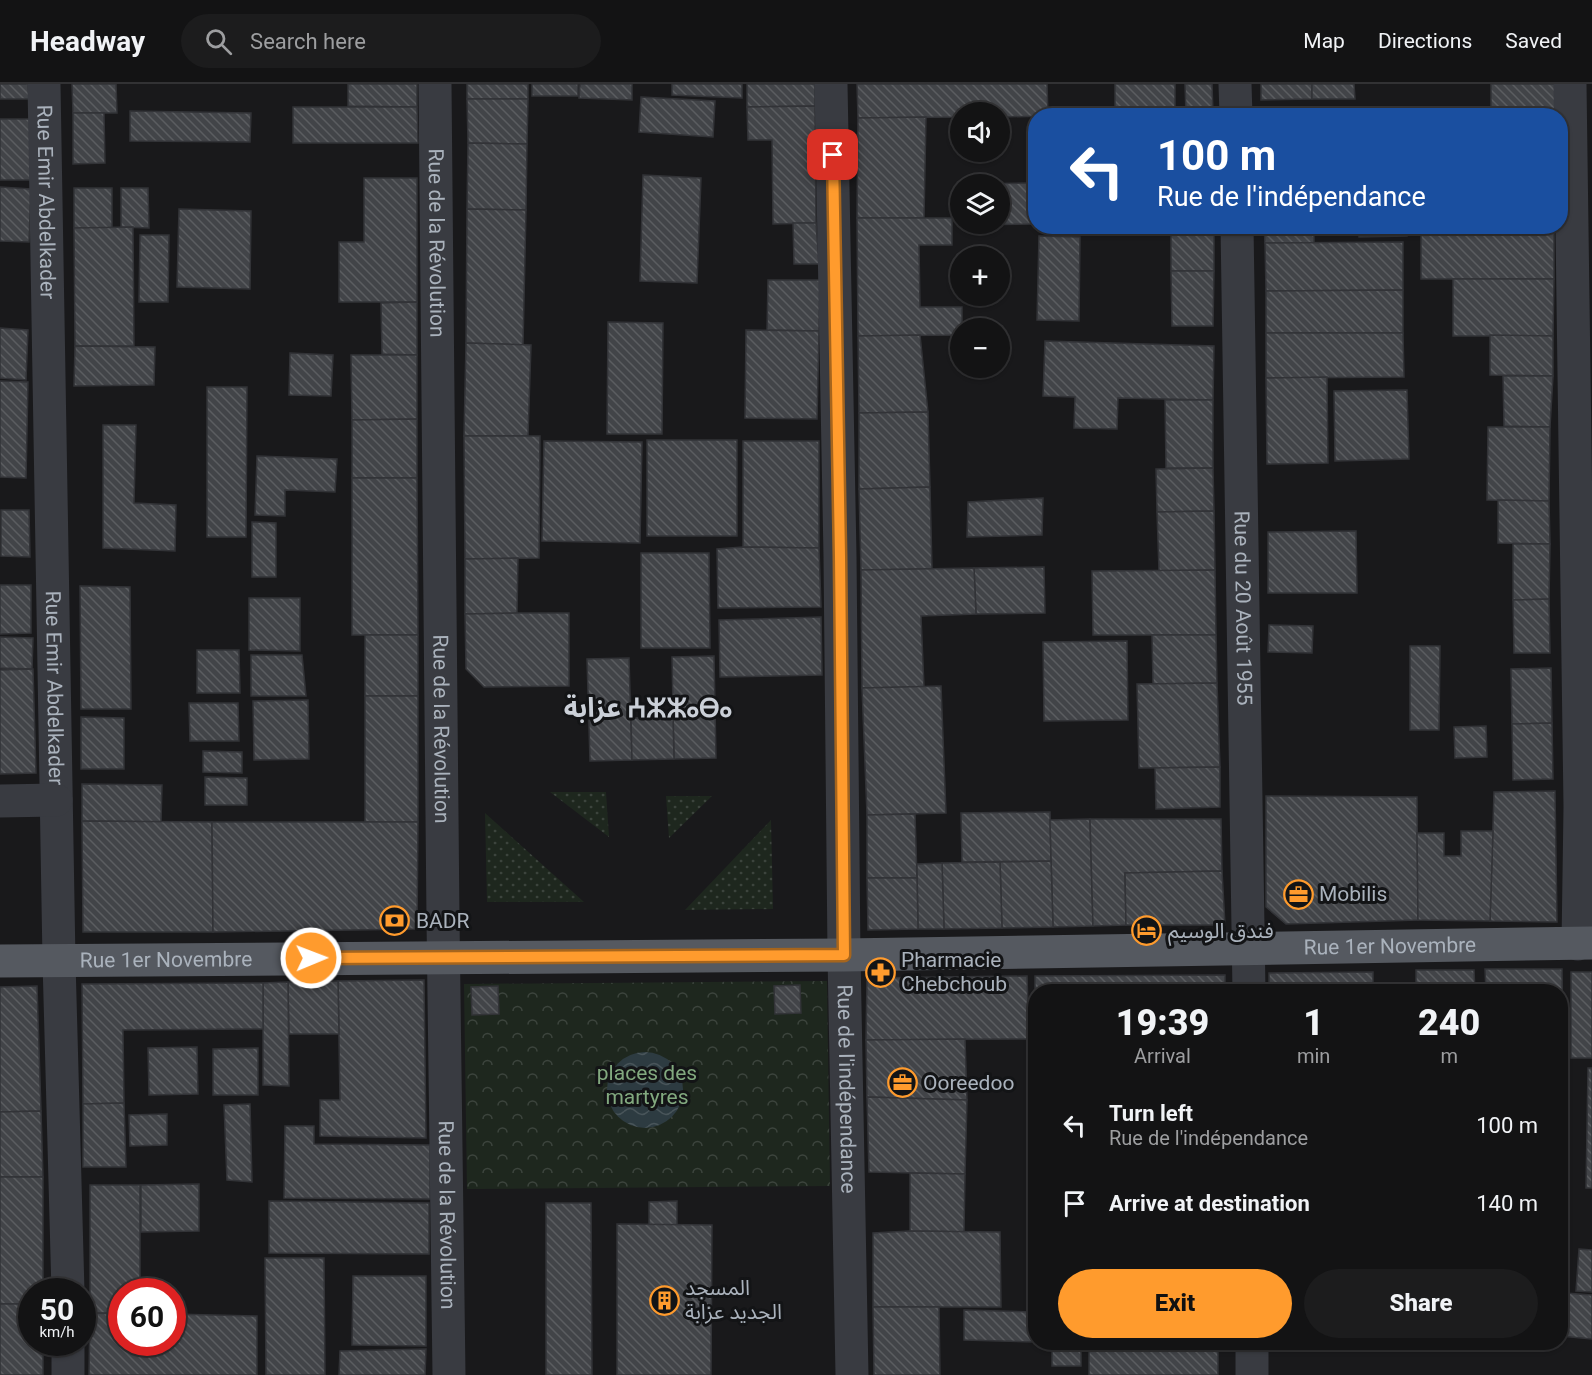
<!DOCTYPE html>
<meta charset="utf-8">
<style>
body{margin:0;font-family:Roboto,"Noto Sans Arabic","Noto Sans Tifinagh",sans-serif;background:#1c1c1d;color:#f1f3f6;height:100vh;display:flex;flex-direction:column;font-size:22px;white-space:nowrap}
*{box-sizing:border-box;margin:0}
p{font-size:20px;color:#9d9ea0}
.icon{flex:none;width:33px;height:33px;fill:none;stroke:currentColor;stroke-width:2;stroke-linecap:round;stroke-linejoin:round}
.map{position:relative;flex:1;overflow:hidden}
.side{position:absolute;left:1028px;top:900px;width:540px;height:366px;display:flex;flex-direction:column;background:#131314;border-radius:24px;box-shadow:0 2px 4px #0004,0 0 0 2px #323234}
.side>*{flex:none}
.hud{position:absolute;left:1028px;top:24px;width:540px;height:126px;border-radius:24px;box-shadow:0 2px 4px #0004,0 0 0 2px #323234;background:#1a4fa0;color:#fff;overflow:hidden}
.fabs{position:absolute;left:950px;top:18px;display:grid;gap:12px}
.fabs a{display:grid;place-items:center;width:60px;height:60px;border-radius:50%;background:#131314;box-shadow:0 2px 4px #0004,0 0 0 2px #323234;font-size:30px}
.speed{position:absolute;left:18px;top:1194px;display:flex;gap:12px;font-size:30px;font-weight:700;text-align:center}
.speed>*{display:grid;place-content:center;width:78px;height:78px;border-radius:50%;background:#131314;box-shadow:0 2px 4px #0004,0 0 0 2px #323234;line-height:1}
.speed small{font-size:15px;font-weight:400}
.speed .limit{border:9px solid #d22;background:#fff;color:#111}
.pin{position:absolute;display:grid;place-items:center;width:51px;height:51px;color:#fff;margin:-26px;border-radius:12px;box-shadow:0 3px 9px #0006}
.me{position:absolute;width:66px;margin:-33px;rotate:89deg;stroke-linejoin:round;filter:drop-shadow(0 0 4px #0008)}
.turn{display:flex;align-items:center;gap:21px;height:126px;padding:0 30px;font-size:27px}
.turn .icon{width:78px;height:78px;stroke-width:2.5}
.turn b{display:block;font-size:42px;line-height:51px}
.eta{display:flex;justify-content:space-evenly;align-items:center;height:102px;text-align:center}
.eta b{font-size:36px;font-weight:800;line-height:42px}
.action{display:flex;gap:12px;margin-top:auto;padding:12px 30px}
.action a{flex:1;height:69px;border-radius:36px;background:#ff9b2d;color:#111;font-size:24px;font-weight:800;line-height:69px;text-align:center}
.action a+a{background:#1c1c1d;color:#f1f3f6}
ul{padding:0;list-style:none}
li{display:flex;align-items:center;gap:18px;height:78px;padding:0 30px}
li div{flex:1}
li b{display:block;font-size:22px}
li em{font-style:normal}
header{display:flex;align-items:center;gap:36px;box-sizing:border-box;height:84px;padding:0 30px;background:#131314;border-bottom:2px solid #323234}
header strong{font-size:28px}
nav{display:flex;gap:33px;margin-inline-start:auto;font-size:21px}
.search{width:420px;height:54px;background:#1c1c1d;display:flex;align-items:center;gap:15px;box-sizing:border-box;padding:0 21px;border-radius:33px;color:#9d9ea0;font-size:22px}
.map>svg:first-child{display:block}
</style>
<header>
<strong>Headway</strong>
<div class="search"><svg class="icon" aria-label="search" viewBox="0 0 24 24"><circle cx="10" cy="10" r="6"/><path d="M15 15l6 6"/></svg>Search here</div>
<nav><a>Map</a><a>Directions</a><a>Saved</a></nav>
</header>
<div class="map">
<svg width="1592" height="1291" viewBox="0 0 1592 1291">
<defs>
<pattern id="grass-dots" width="8" height="8" patternUnits="userSpaceOnUse" patternTransform="scale(1.5)"><rect width="8" height="8" fill="#1e271e"/><path d="M2 2h.1M6 6h.1" fill="none" stroke="#3c443d" stroke-width="1.8" stroke-linecap="round"/></pattern>
<pattern id="park-crowns" width="20" height="18" patternUnits="userSpaceOnUse" patternTransform="scale(1.5)"><rect width="20" height="18" fill="#1e271e"/><path d="M2 6a3 3 0 1 1 6 0M12 15a3 3 0 1 1 6 0" fill="none" stroke="#3c443d"/></pattern>
<pattern id="water-waves" width="16" height="10" patternUnits="userSpaceOnUse" patternTransform="scale(1.5)"><rect width="16" height="10" fill="#2d3b41"/><path d="M0 5q4-4 8 0t8 0" fill="none" stroke="#49555a"/></pattern>
<pattern id="building-back-hatch" width="6" height="6" patternUnits="userSpaceOnUse" patternTransform="scale(1.5)"><rect width="6" height="6" fill="#424448"/><path d="M-1 5l2 2M0 0l6 6M5-1l2 2" fill="none" stroke="#5b5d60"/></pattern>
</defs>
<rect width="100%" height="100%" fill="#19191b"/>
<g fill="url(#grass-dots)">
<polygon points="550,708 606,708 609,753"/>
<polygon points="666,712 712,712 669,754"/>
<polygon points="485,729 584,818 487,818"/>
<polygon points="771,736 773,825 685,826"/>
</g>
<polygon fill="url(#park-crowns)" points="827,897 830,1102 467,1105 464,900"/>
<circle fill="url(#water-waves)" cx="645" cy="1006" r="38"/>
<g fill="url(#building-back-hatch)" stroke="#323337" stroke-width="1.5">
<polygon points="0,0 28,0 29,15 0,15"/>
<polygon points="72,0 116,0 117,29 73,29"/>
<polygon points="348,0 417,0 417,23 348,22"/>
<rect x="467" y="0" width="61" height="15"/>
<rect x="532" y="0" width="46" height="12"/>
<polygon points="580,0 632,0 632,16 579,14"/>
<polygon points="672,0 742,0 742,14 672,11"/>
<polygon points="747,0 815,0 815,22 747,23"/>
<polygon points="857,0 1047,0 1048,32 999,33 999,28 960,28 960,33 858,34"/>
<rect x="1115" y="0" width="60" height="32"/>
<polygon points="1185,0 1212,0 1213,30 1186,31"/>
<polygon points="1261,0 1312,0 1312,15 1261,16"/>
<polygon points="1312,0 1354,0 1355,15 1312,15"/>
<polygon points="1491,0 1555,0 1555,32 1514,32 1514,26 1491,26"/>
<polygon points="641,13 715,17 713,53 639,48"/>
<polygon points="467,15 528,15 527,60 468,59"/>
<polygon points="815,22 816,139 773,140 772,56 748,56 747,23"/>
<polygon points="293,23 417,23 418,59 293,59"/>
<polygon points="130,27 251,29 250,58 130,57"/>
<polygon points="1423,27 1423,32 1356,32 1356,29"/>
<polygon points="73,29 104,29 105,79 73,80"/>
<rect x="1262" y="29" width="50" height="3"/>
<polygon points="926,33 924,134 857,134 858,34"/>
<rect x="0" y="35" width="32" height="61"/>
<polygon points="468,59 527,60 526,126 467,125"/>
<polygon points="643,91 701,94 697,199 640,197"/>
<polygon points="364,94 417,94 417,218 339,218 339,158 364,158"/>
<polygon points="1032,99 1033,140 966,141 966,140 999,140 999,100 965,100"/>
<polygon points="0,103 31,105 29,158 0,157"/>
<rect x="74" y="104" width="38" height="40"/>
<polygon points="121,104 148,104 149,144 121,143"/>
<polygon points="179,125 251,127 250,205 177,203"/>
<polygon points="467,125 526,126 523,261 466,259"/>
<polygon points="857,134 952,134 952,161 919,161 920,223 962,223 962,244 960,244 960,251 858,252"/>
<polygon points="793,139 816,139 819,180 794,180"/>
<rect x="1171" y="142" width="43" height="45"/>
<polygon points="1264,142 1314,142 1314,159 1265,159"/>
<polygon points="1358,142 1406,142 1407,152 1359,153"/>
<rect x="1421" y="142" width="133" height="53"/>
<polygon points="133,143 134,262 75,262 74,144"/>
<polygon points="140,151 169,151 168,218 139,218"/>
<polygon points="1039,152 1080,153 1079,237 1037,236"/>
<polygon points="1403,158 1403,206 1266,207 1265,159"/>
<polygon points="1171,187 1214,187 1213,242 1172,242"/>
<polygon points="1453,195 1554,195 1553,252 1453,252"/>
<polygon points="768,196 820,196 819,247 767,246"/>
<polygon points="1403,206 1403,249 1266,249 1266,207"/>
<polygon points="417,218 417,271 382,270 381,219"/>
<polygon points="608,238 663,239 662,350 607,350"/>
<polygon points="0,244 28,246 26,296 0,294"/>
<polygon points="746,246 819,247 817,335 745,334"/>
<polygon points="1266,249 1403,249 1404,293 1266,294"/>
<polygon points="920,251 928,328 859,329 858,252"/>
<polygon points="1490,251 1553,252 1553,292 1490,291"/>
<polygon points="1045,257 1214,262 1213,316 1118,314 1117,345 1074,344 1075,313 1043,312"/>
<polygon points="466,259 531,261 528,352 464,352"/>
<polygon points="75,262 155,263 154,301 74,302"/>
<polygon points="290,269 333,271 331,312 289,311"/>
<polygon points="351,271 417,271 417,335 352,336"/>
<polygon points="1503,292 1553,292 1550,343 1504,342"/>
<polygon points="1327,293 1328,379 1267,380 1266,294"/>
<polygon points="0,297 28,298 26,394 0,393"/>
<polygon points="207,303 247,303 246,453 207,453"/>
<polygon points="1407,306 1409,375 1335,377 1334,307"/>
<polygon points="1165,316 1213,316 1213,384 1166,384"/>
<polygon points="928,328 930,403 859,405 859,329"/>
<polygon points="417,335 417,394 352,394 352,336"/>
<polygon points="103,341 136,341 134,419 176,421 175,467 103,464"/>
<polygon points="1488,343 1550,343 1549,417 1487,416"/>
<polygon points="464,352 540,352 539,474 465,475"/>
<rect x="647" y="356" width="90" height="96"/>
<polygon points="544,357 642,358 640,459 542,457"/>
<polygon points="743,357 819,357 819,464 743,463"/>
<polygon points="257,372 337,375 335,408 285,406 285,432 255,431"/>
<polygon points="1213,384 1214,427 1157,428 1156,385"/>
<polygon points="352,394 417,394 418,551 352,551"/>
<polygon points="930,403 932,485 861,486 859,405"/>
<polygon points="1043,414 1042,451 967,453 968,418"/>
<polygon points="1498,416 1549,417 1550,460 1498,459"/>
<polygon points="1,426 29,426 30,473 1,472"/>
<polygon points="1214,427 1215,486 1159,487 1157,428"/>
<polygon points="252,438 276,439 276,493 252,493"/>
<polygon points="1356,447 1357,509 1268,509 1268,448"/>
<polygon points="1513,460 1550,460 1549,515 1513,516"/>
<polygon points="743,463 819,464 821,523 718,524 717,465"/>
<polygon points="641,469 709,469 710,564 641,564"/>
<polygon points="518,474 517,529 465,530 465,475"/>
<polygon points="1044,483 1045,529 976,530 974,484"/>
<polygon points="974,484 976,530 921,532 924,603 862,604 861,486"/>
<polygon points="1215,486 1216,551 1093,551 1092,487"/>
<polygon points="0,501 31,501 31,549 0,550"/>
<polygon points="80,502 130,503 131,625 81,625"/>
<polygon points="249,514 300,514 300,567 249,566"/>
<polygon points="1549,515 1550,569 1514,569 1513,516"/>
<polygon points="517,529 569,529 569,602 484,603 466,585 465,530"/>
<polygon points="821,533 822,591 720,593 719,536"/>
<polygon points="1269,541 1313,542 1312,569 1268,568"/>
<rect x="365" y="551" width="53" height="61"/>
<polygon points="1152,551 1216,551 1217,599 1153,600"/>
<polygon points="0,553 33,554 32,585 0,584"/>
<polygon points="1127,557 1128,636 1044,637 1043,558"/>
<polygon points="1410,562 1440,562 1439,646 1410,646"/>
<polygon points="197,566 239,566 240,609 197,609"/>
<polygon points="251,571 302,571 306,612 251,612"/>
<polygon points="714,572 716,674 674,675 672,573"/>
<polygon points="629,574 632,676 590,677 587,575"/>
<polygon points="1551,584 1552,639 1512,640 1511,585"/>
<polygon points="33,585 36,689 0,690 0,586"/>
<polygon points="1217,599 1220,683 1139,684 1137,600"/>
<polygon points="941,602 946,729 867,731 862,604"/>
<rect x="365" y="612" width="53" height="126"/>
<polygon points="308,616 309,675 254,676 253,617"/>
<polygon points="189,619 238,619 239,657 190,657"/>
<polygon points="81,633 124,634 124,685 81,685"/>
<polygon points="673,633 674,675 632,676 631,634"/>
<polygon points="1552,639 1553,695 1513,696 1512,640"/>
<polygon points="1486,642 1487,673 1455,674 1454,643"/>
<polygon points="203,667 242,668 242,689 203,688"/>
<polygon points="1220,683 1220,723 1156,725 1155,684"/>
<polygon points="205,693 247,694 247,721 205,721"/>
<polygon points="82,700 162,701 161,738 82,737"/>
<polygon points="1555,707 1557,838 1490,837 1494,708"/>
<polygon points="1266,712 1417,713 1418,836 1286,840 1266,823"/>
<polygon points="1050,728 1051,777 962,778 961,729"/>
<polygon points="915,730 917,794 867,794 867,731"/>
<polygon points="1090,735 1093,842 1053,843 1050,736"/>
<polygon points="1090,735 1221,735 1222,787 1125,789 1126,841 1093,842"/>
<polygon points="82,737 212,738 213,848 83,848"/>
<polygon points="212,738 418,738 417,845 213,848"/>
<polygon points="1461,747 1493,747 1490,837 1418,836 1417,749 1444,749 1444,772 1461,772"/>
<polygon points="1051,777 1053,843 1002,844 1000,778"/>
<polygon points="1000,778 1002,844 944,845 942,779"/>
<polygon points="942,779 944,845 918,845 917,780"/>
<polygon points="1222,787 1225,841 1126,841 1125,789"/>
<polygon points="867,794 917,794 918,845 868,846"/>
<polygon points="1485,885 1562,885 1563,974 1560,974 1560,908 1486,908"/>
<polygon points="1416,886 1474,886 1475,908 1416,908"/>
<polygon points="1373,888 1373,908 1269,908 1269,889"/>
<rect x="1571" y="888" width="21" height="86"/>
<polygon points="1225,891 1225,908 1035,908 1035,892"/>
<polygon points="1027,892 1029,955 866,956 867,894"/>
<polygon points="424,896 426,1054 320,1052 320,1016 340,1016 338,897"/>
<polygon points="338,897 339,950 289,950 288,898"/>
<polygon points="288,898 289,1002 263,1001 263,899"/>
<polygon points="263,899 263,945 123,946 124,1019 83,1020 82,900"/>
<polygon points="800,901 801,929 775,930 774,902"/>
<polygon points="37,902 41,1027 0,1028 0,903"/>
<polygon points="498,902 499,930 472,931 471,903"/>
<polygon points="965,955 967,1016 867,1013 866,956"/>
<polygon points="197,963 198,1010 149,1011 148,964"/>
<polygon points="258,964 258,1011 213,1011 213,965"/>
<polygon points="1588,984 1592,984 1592,1104 1586,1104"/>
<polygon points="867,1013 967,1016 965,1090 869,1088"/>
<polygon points="124,1019 126,1083 83,1083 83,1020"/>
<polygon points="250,1020 252,1098 227,1096 224,1021"/>
<polygon points="41,1027 43,1093 0,1093 0,1028"/>
<polygon points="167,1030 167,1061 130,1062 129,1031"/>
<polygon points="285,1042 314,1042 314,1060 430,1061 430,1115 284,1114"/>
<polygon points="910,1089 965,1090 964,1148 910,1147"/>
<polygon points="0,1093 43,1093 43,1208 32,1208 32,1220 0,1220"/>
<polygon points="199,1100 199,1147 141,1148 141,1101"/>
<polygon points="90,1101 140,1101 140,1208 122,1208 122,1229 90,1229"/>
<polygon points="269,1117 429,1119 429,1170 269,1169"/>
<polygon points="677,1117 677,1141 649,1141 649,1118"/>
<polygon points="546,1119 591,1119 592,1291 546,1291"/>
<polygon points="617,1140 712,1141 711,1291 617,1291"/>
<polygon points="910,1147 1000,1148 1001,1223 873,1223 873,1149"/>
<polygon points="1579,1165 1592,1166 1592,1208 1576,1207"/>
<polygon points="265,1174 324,1174 325,1291 266,1291"/>
<polygon points="353,1192 426,1192 426,1262 352,1261"/>
<polygon points="1565,1209 1592,1211 1592,1255 1561,1252"/>
<polygon points="0,1220 32,1220 32,1258 43,1258 43,1291 0,1291"/>
<polygon points="873,1223 939,1223 940,1291 874,1291"/>
<polygon points="964,1226 1035,1228 1035,1258 964,1256"/>
<polygon points="90,1229 122,1230 122,1258 172,1258 172,1230 257,1232 257,1291 89,1291"/>
<rect x="1052" y="1258" width="29" height="24"/>
<rect x="1089" y="1258" width="129" height="33"/>
<polygon points="426,1265 425,1291 339,1291 340,1267"/>
</g>
<g fill="none" stroke-linecap="round" stroke-linejoin="round">
<g stroke="#393b41" stroke-width="33">
<path id="s1" d="M44,0L59,877L68,1208"/>
<path id="s2" d="M435,0L443,836L449,1291"/>
<path id="s3" d="M831,0L840,472L844,871L852,1291"/>
<polyline points="1235,0 1236,32"/>
<polyline points="1570,0 1580,723 1578,860"/>
<path id="s4" d="M1237,142L1249,908"/>
<polyline points="0,717 56,716"/>
<polyline points="68,1258 68,1291"/>
<polyline points="1252,1258 1252,1291"/>
</g>
<path stroke="#555960" stroke-width="33" id="s5" d="M0,877L844,871L1592,859"/>
</g>
<g fill="none" stroke-linecap="round" stroke-linejoin="round">
<defs>
<polyline id="route" points="311,874 844,871 840,472 833,71"/>
</defs>
<use href="#route" stroke="#a6651d" stroke-width="15"/>
<use href="#route" stroke="#ff9b2d" stroke-width="10"/>
</g>
<defs>
<symbol id="office-ring" viewBox="-11 -11 22 22"><circle r="9.5" fill="#131416" stroke="#ff9b2d" stroke-width="1.5"/><path d="M-6-3h4V-5.5h4V-3h4V5H-6ZM-1-4.5V-3h2v-1.5ZM-6 0V1H6V0Z" fill="#ff9b2d"/></symbol>
<symbol id="bank-ring" viewBox="-11 -11 22 22"><circle r="9.5" fill="#131416" stroke="#ff9b2d" stroke-width="1.5"/><path d="M-6-4H6V4H-6ZM0-2.3a2.3 2.3 0 1 0 0 4.6a2.3 2.3 0 1 0 0-4.6Z" fill="#ff9b2d"/></symbol>
<symbol id="hotel-ring" viewBox="-11 -11 22 22"><circle r="9.5" fill="#131416" stroke="#ff9b2d" stroke-width="1.5"/><path d="M-6-4.5h1.5V1H6V5H4.5V3h-9V5H-6ZM-4 0a1.8 1.8 0 1 1 3.6 0ZM.5 0V-2.5h3Q6-2.5 6 0Z" fill="#ff9b2d"/></symbol>
<symbol id="pharmacy-ring" viewBox="-11 -11 22 22"><circle r="9.5" fill="#131416" stroke="#ff9b2d" stroke-width="1.5"/><path d="M-2-6h4v4h4v4h-4v4h-4v-4h-4v-4h4Z" fill="#ff9b2d"/></symbol>
<symbol id="building-ring" viewBox="-11 -11 22 22"><circle r="9.5" fill="#131416" stroke="#ff9b2d" stroke-width="1.5"/><path d="M-4-6H4V6H1V3H-1V6H-4ZM-2.5-4.3h1.7v1.8h-1.7ZM.8-4.3h1.7v1.8H.8ZM-2.5-1h1.7V.8h-1.7ZM.8-1h1.7V.8H.8Z" fill="#ff9b2d"/></symbol>
</defs>
<g fill-rule="evenodd">
<use href="#office-ring" x="1282" y="794" width="33" height="33"/>
<use href="#bank-ring" x="378" y="820" width="33" height="33"/>
<use href="#hotel-ring" x="1130" y="830" width="33" height="33"/>
<use href="#pharmacy-ring" x="864" y="872" width="33" height="33"/>
<use href="#office-ring" x="886" y="982" width="33" height="33"/>
<use href="#building-ring" x="648" y="1200" width="33" height="33"/>
</g>
<g text-anchor="middle" dominant-baseline="central" stroke-width="6" stroke-linejoin="round" paint-order="stroke">
<g font-size="21" fill="#aab2bc" stroke="#131416">
<text stroke="none"><textPath href="#s1" startOffset="118">Rue Emir Abdelkader</textPath></text>
<text stroke="none"><textPath href="#s2" startOffset="159">Rue de la Révolution</textPath></text>
<text stroke="none"><textPath href="#s4" startOffset="382">Rue du 20 Août 1955</textPath></text>
<text stroke="none"><textPath href="#s1" startOffset="604">Rue Emir Abdelkader</textPath></text>
<text stroke="none"><textPath href="#s2" startOffset="645">Rue de la Révolution</textPath></text>
<text stroke="none"><textPath href="#s5" startOffset="1390">Rue 1er Novembre</textPath></text>
<text stroke="none"><textPath href="#s5" startOffset="166">Rue 1er Novembre</textPath></text>
<text stroke="none"><textPath href="#s3" startOffset="1005">Rue de l'indépendance</textPath></text>
<text stroke="none"><textPath href="#s2" startOffset="1131">Rue de la Révolution</textPath></text>
</g>
<g font-size="21" fill="#aab2bc" stroke="#131416" text-anchor="start">
<text x="1319" y="810">Mobilis</text>
<text x="416" y="837">BADR</text>
<text x="1168" y="847">فندق الوسيم</text>
<text x="901" y="876">Pharmacie<tspan x="901" dy="24">Chebchoub</tspan></text>
<text x="923" y="999">Ooreedoo</text>
<text x="685" y="1204">المسجد<tspan x="685" dy="24">الجديد عزابة</tspan></text>
</g>
<g font-size="21" fill="#82a97f" stroke="#131416">
<text x="647" y="989">places des<tspan x="647" dy="24">martyres</tspan></text>
</g>
<g font-size="27" font-weight="bold" fill="#cbd0d8" stroke="#131416">
<text x="648" y="624">عزابة ⵄⵣⵣⴰⴱⴰ</text>
</g>
</g>
</svg>
<div class="fabs">
<a><svg class="icon" aria-label="sound" viewBox="0 0 24 24"><path d="M4 9h4l5-4v14l-5-4H4zM17 9q2 3 0 6"/></svg></a>
<a><svg class="icon" aria-label="layers" viewBox="0 0 24 24"><path d="M12 4l9 5-9 5-9-5zM3 14l9 5 9-5"/></svg></a>
<a>+</a>
<a>−</a>
</div>
<div class="speed"><div>50<small>km/h</small></div><div class="limit">60</div></div>
<div class="pin" style="left:833px;top:71px;background:#d93025"><svg class="icon" aria-label="arrive" viewBox="0 0 24 24"><path d="M6 21V4h12l-3 4 3 4H6"/></svg></div>
<svg class="me" style="left:311px;top:874px" viewBox="-20 -20 40 40"><circle r="17" fill="#ff9b2d" stroke="#fff" stroke-width="3"/><path d="M0-11L8 9 0 5-8 9z" fill="#fff"/></svg>
<div class="hud">
<div class="turn"><svg class="icon" aria-label="left" viewBox="0 0 24 24"><path d="M17 20v-9H6M10 6l-5 5 5 5"/></svg><div><b>100 m</b>Rue de l'indépendance</div></div>
</div>
<section class="side">
<div class="eta">
<div><b>19:39</b><p>Arrival</p></div>
<div><b>1</b><p>min</p></div>
<div><b>240</b><p>m</p></div>
</div>
<ul>
<li><svg class="icon" aria-label="left" viewBox="0 0 24 24"><path d="M17 20v-9H6M10 6l-5 5 5 5"/></svg><div><b>Turn left</b><p>Rue de l'indépendance</p></div><em>100 m</em></li>
<li><svg class="icon" aria-label="arrive" viewBox="0 0 24 24"><path d="M6 21V4h12l-3 4 3 4H6"/></svg><div><b>Arrive at destination</b></div><em>140 m</em></li>
</ul>
<div class="action"><a>Exit</a><a>Share</a></div>
</section>
</div>
